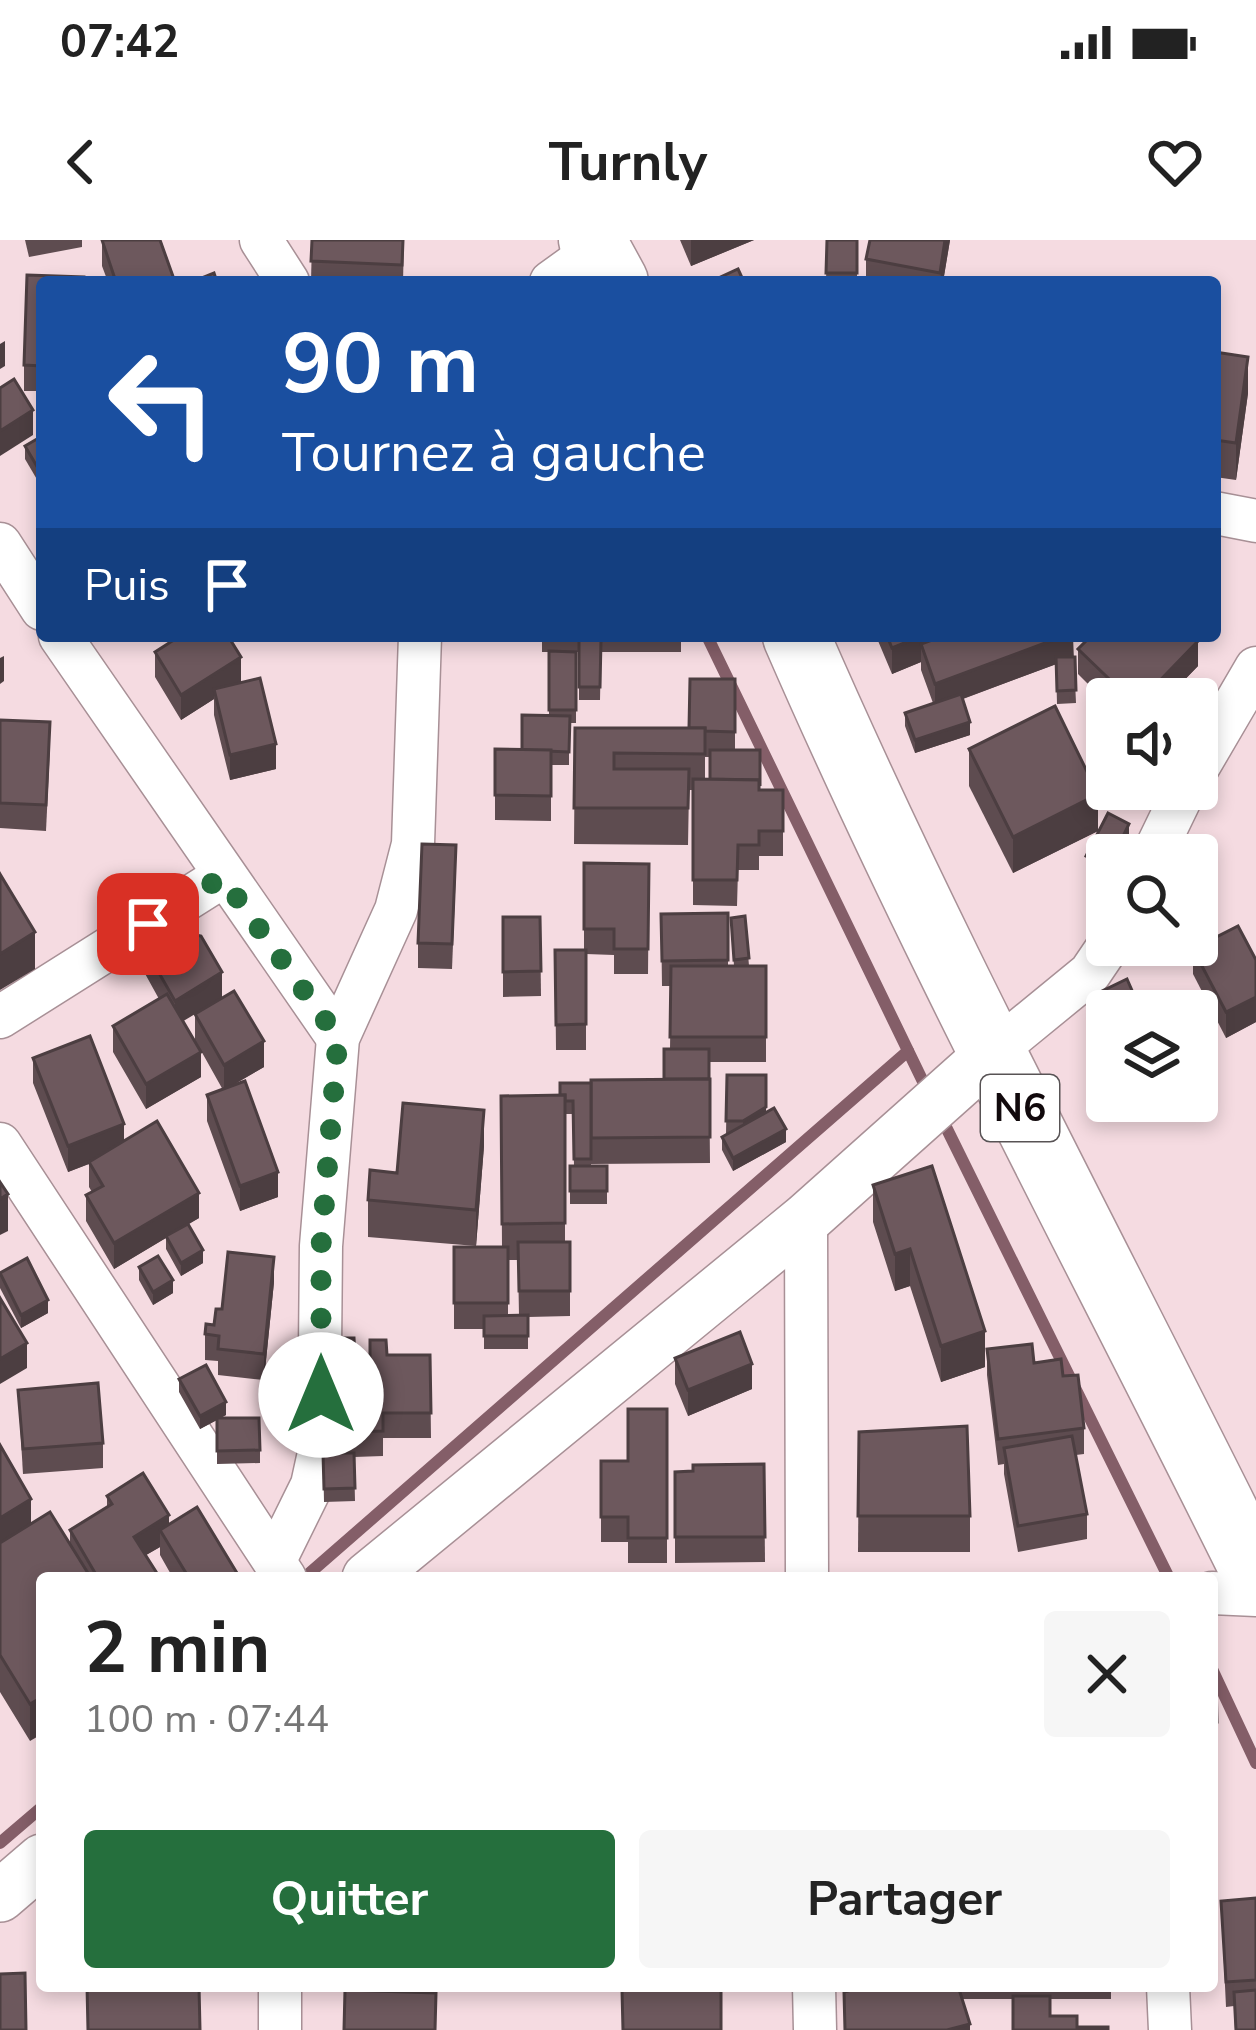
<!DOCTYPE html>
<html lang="fr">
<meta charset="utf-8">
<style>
body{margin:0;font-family:"Nunito Sans",sans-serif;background:#f6f6f6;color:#222;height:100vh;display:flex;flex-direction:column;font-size:45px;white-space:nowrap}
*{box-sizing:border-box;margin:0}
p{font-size:39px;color:#767676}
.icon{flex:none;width:66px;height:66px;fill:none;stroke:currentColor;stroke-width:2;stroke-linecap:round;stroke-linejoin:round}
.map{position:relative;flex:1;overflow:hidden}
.side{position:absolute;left:36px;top:1332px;width:1182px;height:420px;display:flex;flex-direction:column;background:#fff;border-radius:12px;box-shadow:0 6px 18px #0003}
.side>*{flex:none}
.banner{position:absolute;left:36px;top:36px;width:1185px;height:366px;border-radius:12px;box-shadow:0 6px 18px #0003;background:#1a4fa0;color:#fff;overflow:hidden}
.tools{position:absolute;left:1086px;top:438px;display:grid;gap:24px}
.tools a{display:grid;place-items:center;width:132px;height:132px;border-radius:12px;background:#fff;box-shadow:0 6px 18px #0003;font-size:60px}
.pin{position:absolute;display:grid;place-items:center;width:102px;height:102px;color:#fff;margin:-51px;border-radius:24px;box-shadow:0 6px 18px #0006}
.me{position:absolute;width:132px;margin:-66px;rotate:0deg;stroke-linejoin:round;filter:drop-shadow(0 0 9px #0008)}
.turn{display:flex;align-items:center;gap:42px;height:252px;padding:0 48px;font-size:54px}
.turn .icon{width:156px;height:156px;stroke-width:2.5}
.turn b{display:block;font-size:84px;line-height:102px}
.then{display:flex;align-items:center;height:114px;padding:0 48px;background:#0003;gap:24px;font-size:45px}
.round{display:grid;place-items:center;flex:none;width:126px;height:126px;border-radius:12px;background:#f6f6f6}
.head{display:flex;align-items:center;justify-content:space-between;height:204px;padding:0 48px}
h1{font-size:72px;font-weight:700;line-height:90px}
.action{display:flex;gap:24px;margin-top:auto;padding:24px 48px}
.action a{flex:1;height:138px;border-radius:12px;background:#256f3d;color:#fff;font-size:48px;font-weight:700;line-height:138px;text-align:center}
.action a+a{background:#f6f6f6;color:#222}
.status{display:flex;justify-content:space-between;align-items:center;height:84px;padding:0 60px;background:#fff;direction:ltr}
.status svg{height:33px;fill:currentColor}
header{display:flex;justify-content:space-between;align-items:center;height:156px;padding:0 48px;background:#fff;font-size:54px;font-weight:700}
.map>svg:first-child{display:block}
</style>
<div class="status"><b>07:42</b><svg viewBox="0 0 49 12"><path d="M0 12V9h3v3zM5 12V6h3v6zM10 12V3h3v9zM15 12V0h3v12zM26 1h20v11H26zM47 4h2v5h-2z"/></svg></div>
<header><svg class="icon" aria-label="back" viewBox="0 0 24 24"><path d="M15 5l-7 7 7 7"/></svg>Turnly<svg class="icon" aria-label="heart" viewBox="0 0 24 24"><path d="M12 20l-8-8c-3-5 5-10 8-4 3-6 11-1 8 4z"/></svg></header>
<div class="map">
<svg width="1256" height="1790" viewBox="0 0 1256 1790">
<rect width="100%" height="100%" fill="#f5dbe1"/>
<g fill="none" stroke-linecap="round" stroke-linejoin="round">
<g stroke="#845e68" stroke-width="12">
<polyline points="707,396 929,854"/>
<polyline points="941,877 1169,1338"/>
<polyline points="304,1338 908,811"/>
<polyline points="1212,1429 1256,1523"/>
<polyline points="0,1603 42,1567"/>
</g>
<defs>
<g id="minor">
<polyline points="261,0 288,42"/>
<polyline points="551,42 597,9"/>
<polyline points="1215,273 1256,281"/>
<polyline points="0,304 42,369"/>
<polyline points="60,396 338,798"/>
<polyline points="1197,529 1256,428"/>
<polyline points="1153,615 1185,549"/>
<polyline points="0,777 222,637"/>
<polyline points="991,814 1090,733 1109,705"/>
<polyline points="0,904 285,1338"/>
<polyline points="806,979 807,1338"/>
<polyline points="275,1320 312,1245 319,1213 321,1006 338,798 396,670 413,604 420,396"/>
<polyline points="1212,1353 1256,1355"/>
<polyline points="814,1746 815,1790"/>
<polyline points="1168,1746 1170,1790"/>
<polyline points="280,1790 280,1746"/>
</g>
<g id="tertiary">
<polyline points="368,1338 806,979 991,814"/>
<polyline points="0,1656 42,1620"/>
</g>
<g id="primary">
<polyline points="592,0 615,42"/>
<path d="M796,396C935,716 1102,1023 1256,1335"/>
</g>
</defs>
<use href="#minor" stroke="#a89096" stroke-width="45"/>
<use href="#tertiary" stroke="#a89096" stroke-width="54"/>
<use href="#primary" stroke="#a89096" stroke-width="69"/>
<use href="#minor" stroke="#fff" stroke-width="42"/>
<use href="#tertiary" stroke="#fff" stroke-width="51"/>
<use href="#primary" stroke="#fff" stroke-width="66"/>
</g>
<g fill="#5e4c50" fill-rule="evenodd">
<polygon points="25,0 82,0 82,7 29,17"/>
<polygon points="102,0 175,42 108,42 102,26"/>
<polygon points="312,0 404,0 403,42 311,42"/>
<polygon points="680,0 754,0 691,26"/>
<polygon points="827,0 857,0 857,42 826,42"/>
<polygon points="870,0 950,0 943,42 866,42 866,19"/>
<polygon points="42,42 42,151 24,151 24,125"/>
<polygon points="1215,112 1248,153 1236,240 1215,237"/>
<polygon points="42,196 42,248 25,219 25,206"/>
<polygon points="177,396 228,396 241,443 276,529 230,540 214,475 214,459 181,480 155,437 155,412 178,398"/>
<polygon points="542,396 681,396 681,412 601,412 600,460 579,460 579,412 576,412 576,483 569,483 569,525 551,525 551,581 495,580 495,509 522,510 549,476 549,412 542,412"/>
<polygon points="876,396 932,396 932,400 1073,396 1076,463 1057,464 1056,424 963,459 970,495 915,513 905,486 905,473 933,463 921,430 921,422 892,434"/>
<polygon points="1078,409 1198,426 1166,459 1107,459 1107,463 1078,434"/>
<path d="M735,439V510L760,550H783V616H759V630H738L737,666L693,665V550H689L688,605L574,604L575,488H689ZM705,517H710V539H705Z"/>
<polygon points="0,480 50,508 46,591 0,588"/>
<polygon points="969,509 1098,591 1013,633 969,546"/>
<polygon points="1129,597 1121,615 1107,615 1107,640 1086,629 1086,616"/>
<polygon points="584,623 649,624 648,734 614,734 614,715 586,714 586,810 556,810 555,710 584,710"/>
<polygon points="456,630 452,729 418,728 418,703"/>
<path d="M728,673V726H734L731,678L745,676L749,726H766V822H709L710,923L591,924V921V926H607V964H570V926H574L573,874H565V1002H570V1076L528,1077V1109H484V1089H454V1007H502L501,856L560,855L591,843L664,840L670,809L671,746H662L661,674ZM508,1020H518L519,1075H508Z"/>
<polygon points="503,677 540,677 541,756 503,757"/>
<polygon points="170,689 183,781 201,837 146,869 113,812 113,786 159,759 143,730 143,705"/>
<polygon points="1193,709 1256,720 1256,782 1226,798 1193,734"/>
<polygon points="1096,754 1107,771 1107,803 1096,779"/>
<polygon points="195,774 264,827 228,848 278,957 240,971 207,881 207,855 223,850 195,800"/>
<polygon points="33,818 124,900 199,978 188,984 203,1023 181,1036 166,1009 166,998 114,1029 86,981 86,955 92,952 89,947 89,924 68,932 33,843"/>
<polygon points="727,835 766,873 786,902 733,931 722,910 722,897 728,894 726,894"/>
<polygon points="484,906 476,1006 368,997 368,960 397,933"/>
<polygon points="873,945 985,1127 941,1142 910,1046 895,1051 873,982"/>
<polygon points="139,1027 173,1053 153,1065 139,1040"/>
<polygon points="0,1033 48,1073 21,1088 0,1048"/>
<polygon points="274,1042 264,1140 218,1135 218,1121 205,1120 205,1094 214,1085 222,1069"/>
<polygon points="333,1098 355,1116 430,1115 431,1198 383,1198 383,1216 354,1217 355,1261 324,1262 323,1213 334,1213"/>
<polygon points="987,1109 1034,1123 1063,1136 1084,1188 1084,1214 1076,1215 1087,1274 1087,1299 1018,1312 1004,1234 1004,1224 998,1225 987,1135"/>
<polygon points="675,1118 752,1149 688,1176 675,1144"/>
<polygon points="179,1139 226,1175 220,1178 260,1210 260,1223 217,1224 217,1180 200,1189 179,1152"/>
<polygon points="18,1150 103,1203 103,1228 23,1234"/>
<polygon points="667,1169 667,1323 628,1323 628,1302 601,1302 601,1221 628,1221"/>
<polygon points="859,1192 970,1276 970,1312 858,1312"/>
<polygon points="0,1205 31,1283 70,1304 70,1290 107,1267 107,1256 169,1284 240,1338 173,1338 160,1315 160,1307 146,1315 160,1338 42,1338 30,1501 0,1452"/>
<polygon points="764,1224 765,1322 675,1323 675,1232"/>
<polygon points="1212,1439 1216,1439 1217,1507 1212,1508"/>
<polygon points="1256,1658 1256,1790 1235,1790 1234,1766 1226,1767 1221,1661"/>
<polygon points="866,1746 1111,1746 1111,1759 1050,1759 1013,1790 1013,1759 962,1759 970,1790"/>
</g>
<g fill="#4c3e41">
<polygon points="691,0 754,0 691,26"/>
<polygon points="945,0 950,0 943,42 940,42"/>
<polygon points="5,101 5,126 0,129 0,104"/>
<polygon points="1248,117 1248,153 1236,240 1236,203"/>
<polygon points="33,170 33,195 0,216 0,191"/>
<polygon points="922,396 932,396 932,417 921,404 921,422 892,434 892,408"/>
<polygon points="1064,396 1073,396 1073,418 935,469 935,444"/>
<polygon points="1198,401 1198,426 1166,459 1142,459"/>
<polygon points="4,416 4,441 0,444 0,418"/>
<polygon points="241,417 241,443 214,449 214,459 181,480 181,455"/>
<polygon points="970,482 970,495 915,513 915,500"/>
<polygon points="276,504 276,529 230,540 230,515"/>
<polygon points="1098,554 1098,591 1013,633 1013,597"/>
<polygon points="1129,584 1129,597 1121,615 1114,615"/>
<polygon points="35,692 35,729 0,750 0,714"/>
<polygon points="222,732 222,758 175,786 175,761"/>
<polygon points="1256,757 1256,782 1226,798 1226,772"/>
<polygon points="264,801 264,827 224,850 224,825"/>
<polygon points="201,812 201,837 146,869 146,844"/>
<polygon points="766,848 766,880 743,895 743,881"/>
<polygon points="484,870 484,906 476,1006 476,970"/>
<polygon points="124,884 124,910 68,932 68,906"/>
<polygon points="786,889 786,902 733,931 733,918"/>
<polygon points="278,932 278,957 240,971 240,946"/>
<polygon points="199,953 199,978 114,1029 114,1003"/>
<polygon points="8,954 8,991 0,995 0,959"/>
<polygon points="910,1009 910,1046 895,1051 895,1014"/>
<polygon points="203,1010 203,1023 181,1036 181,1023"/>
<polygon points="274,1017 274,1042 264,1140 264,1114"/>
<polygon points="173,1040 173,1053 153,1065 153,1052"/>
<polygon points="48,1060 48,1073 21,1088 21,1075"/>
<polygon points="985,1091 985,1127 941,1142 941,1106"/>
<polygon points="27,1103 27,1128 0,1144 0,1119"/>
<polygon points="752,1124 752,1149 688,1176 688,1150"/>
<polygon points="226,1162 226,1175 200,1189 200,1176"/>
<polygon points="31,1259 31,1285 0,1303 0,1278"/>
<polygon points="169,1275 169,1301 160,1290 160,1307 134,1322 134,1297"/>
<polygon points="42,1457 42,1494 30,1501 30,1464"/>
<polygon points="970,1784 970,1790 947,1790"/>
</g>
<g fill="#6d585d" stroke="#4c3e41" stroke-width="3">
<polygon points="102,0 160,0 175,42 116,42"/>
<polygon points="312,0 403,0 402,25 311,21"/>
<polygon points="827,0 857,0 857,33 826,33"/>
<polygon points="870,0 945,0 940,33 866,19"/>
<polygon points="738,29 744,42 713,42 712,41"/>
<polygon points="214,33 217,42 192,42"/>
<polygon points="27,35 84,37 84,42 42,42 42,126 24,125"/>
<polygon points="1215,112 1248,117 1236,203 1215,200"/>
<polygon points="14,139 33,170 0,191 0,148"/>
<polygon points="42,196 42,235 25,206"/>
<polygon points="180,396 228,396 241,417 181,455 155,412"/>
<polygon points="887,396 922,396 892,408"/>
<polygon points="943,396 1064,396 935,444 921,404"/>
<polygon points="1091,396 1193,396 1198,401 1142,459 1130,459 1078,409"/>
<polygon points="579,399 601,399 600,447 579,447"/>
<polygon points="549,411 576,412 576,470 549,470"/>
<polygon points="1056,417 1075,417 1076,450 1057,451"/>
<polygon points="260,438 276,504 230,515 214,449"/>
<polygon points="690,439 735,439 735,492 705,491 705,488 689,488"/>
<polygon points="961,454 970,482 915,500 905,473"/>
<polygon points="1055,466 1098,554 1013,597 969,509"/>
<polygon points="522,475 570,476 569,512 522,510"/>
<polygon points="0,480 50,482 46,565 0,563"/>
<polygon points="575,488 705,488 705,514 614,513 614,529 689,529 688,568 574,568"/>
<polygon points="495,509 551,510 551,556 495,555"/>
<polygon points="710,510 760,510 760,546 759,540 710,539"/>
<polygon points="693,539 759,540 759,550 783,550 783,591 759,591 759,605 738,605 737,640 693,640"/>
<polygon points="1108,573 1129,584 1114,615 1107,615 1107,627 1086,616"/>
<polygon points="422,604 456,605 452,704 418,703"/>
<polygon points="584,623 649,624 648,709 614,709 614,689 584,689"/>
<polygon points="0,634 35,692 0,714"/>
<polygon points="728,673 728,720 662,721 661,674"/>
<polygon points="745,676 749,718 734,720 731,678"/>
<polygon points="503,677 540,677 541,731 503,732"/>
<polygon points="1238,686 1256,720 1256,757 1226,772 1193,709"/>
<polygon points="170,689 201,696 222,732 175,761 143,705"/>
<polygon points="555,710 586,710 586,784 556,785"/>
<polygon points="671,726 766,726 766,797 670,797"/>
<polygon points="1127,739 1141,771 1107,771 1107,778 1096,754"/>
<polygon points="234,751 264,801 224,825 195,774"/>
<polygon points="167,754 201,812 146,844 113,786"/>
<polygon points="90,796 124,884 68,906 33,818"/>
<rect x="664" y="809" width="45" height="30"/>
<polygon points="727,835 766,835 766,867 743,881 726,881"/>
<polygon points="710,839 710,897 591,898 591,840"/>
<polygon points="245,841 278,932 240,946 207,855"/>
<polygon points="560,843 591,843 591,919 574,919 573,861 565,861 565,855 560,855"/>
<polygon points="565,855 565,983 502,984 501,856"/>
<polygon points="403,863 484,870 476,970 368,960 370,930 397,933"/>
<polygon points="774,868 786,889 733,918 722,897"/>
<polygon points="157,881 199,953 114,1003 86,955 103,946 89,922"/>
<rect x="570" y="926" width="37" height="25"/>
<polygon points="932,926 985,1091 941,1106 910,1009 895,1014 873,945"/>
<polygon points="0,942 8,954 0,959"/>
<polygon points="188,984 203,1010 181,1023 166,996"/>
<polygon points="518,1002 570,1002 570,1051 519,1051"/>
<rect x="454" y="1007" width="54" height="56"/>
<polygon points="228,1012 274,1017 264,1114 218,1109 219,1096 205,1094 206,1084 214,1085 216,1069 222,1069"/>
<polygon points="158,1016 173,1040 153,1052 139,1027"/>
<polygon points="27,1018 48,1060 21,1075 0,1033"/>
<polygon points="0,1058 27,1103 0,1119"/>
<polygon points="528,1075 528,1096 484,1096 484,1076"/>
<polygon points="740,1092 752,1124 688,1150 675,1118"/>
<polygon points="333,1098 354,1098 355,1116 370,1116 370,1100 386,1100 387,1115 430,1115 431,1173 383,1173 383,1191 334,1192"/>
<polygon points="1032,1104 1034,1123 1061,1119 1063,1136 1078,1135 1084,1188 998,1199 987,1109"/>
<polygon points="206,1125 226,1162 200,1176 179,1139"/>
<polygon points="98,1143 103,1203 23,1209 18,1150"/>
<polygon points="628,1169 667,1169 667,1298 628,1298 628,1277 601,1277 601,1221 628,1221"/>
<polygon points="217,1178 259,1178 260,1210 217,1211"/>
<polygon points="967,1186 970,1276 858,1276 859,1192"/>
<polygon points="1072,1196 1087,1274 1018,1286 1004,1208"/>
<polygon points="0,1205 31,1259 0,1278"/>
<polygon points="323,1213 354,1213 355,1248 324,1249"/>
<polygon points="764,1224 765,1297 675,1297 675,1232 693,1231 693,1225"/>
<polygon points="143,1233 169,1275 134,1297 160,1338 98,1338 70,1290 112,1264 107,1256"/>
<polygon points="197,1267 240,1338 189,1338 160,1290"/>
<polygon points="50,1272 91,1338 42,1338 42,1457 30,1464 0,1415 0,1303"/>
<polygon points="1212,1439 1216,1439 1217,1482 1212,1482"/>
<polygon points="1256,1658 1256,1740 1226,1742 1221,1661"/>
<polygon points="25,1733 26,1790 0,1790 0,1734"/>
<polygon points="87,1746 199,1746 200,1790 88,1790"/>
<polygon points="658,1746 721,1746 721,1790 623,1790 622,1750 658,1749"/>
<polygon points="866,1746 958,1746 970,1784 947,1790 845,1790 844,1752"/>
<polygon points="345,1750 436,1753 435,1790 344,1790"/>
<polygon points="1256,1750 1256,1790 1236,1790 1234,1752"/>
<polygon points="1013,1756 1050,1756 1050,1776 1077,1776 1077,1787 1108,1787 1108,1790 1013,1790"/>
</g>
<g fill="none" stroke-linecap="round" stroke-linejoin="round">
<polyline stroke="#256f3d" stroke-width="21" stroke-dasharray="0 37.8" points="148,684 222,637 338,798 321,1006 321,1155"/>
</g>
<g text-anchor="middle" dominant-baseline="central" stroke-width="12" stroke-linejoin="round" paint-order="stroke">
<rect fill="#fff" stroke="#585355" stroke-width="3" x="981" y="835" width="78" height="66" rx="9"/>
<g font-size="39" font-weight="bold" fill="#11090c">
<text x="1020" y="868">N6</text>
</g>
</g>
</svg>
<div class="tools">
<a><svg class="icon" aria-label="sound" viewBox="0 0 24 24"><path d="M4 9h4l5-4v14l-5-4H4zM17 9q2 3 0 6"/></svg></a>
<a><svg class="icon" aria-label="search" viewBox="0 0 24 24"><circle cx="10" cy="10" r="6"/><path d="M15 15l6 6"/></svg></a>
<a><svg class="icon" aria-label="layers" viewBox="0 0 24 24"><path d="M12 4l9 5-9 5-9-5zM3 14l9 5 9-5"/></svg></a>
</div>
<div class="pin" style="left:148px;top:684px;background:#d93025"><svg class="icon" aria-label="arrive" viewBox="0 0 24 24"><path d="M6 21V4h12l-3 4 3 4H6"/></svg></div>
<svg class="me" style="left:321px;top:1155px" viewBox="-20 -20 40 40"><circle r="19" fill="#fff"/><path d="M0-13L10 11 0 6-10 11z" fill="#256f3d"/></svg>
<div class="banner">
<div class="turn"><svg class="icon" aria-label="left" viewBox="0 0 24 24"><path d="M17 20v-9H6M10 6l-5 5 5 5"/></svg><div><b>90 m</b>Tournez à gauche</div></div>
<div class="then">Puis<svg class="icon" aria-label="arrive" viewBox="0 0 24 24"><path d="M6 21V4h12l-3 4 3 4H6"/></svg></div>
</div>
<section class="side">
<div class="head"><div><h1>2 min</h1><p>100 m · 07:44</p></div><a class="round"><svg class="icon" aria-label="close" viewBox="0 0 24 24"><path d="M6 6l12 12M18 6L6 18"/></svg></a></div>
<div class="action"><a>Quitter</a><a>Partager</a></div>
</section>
</div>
